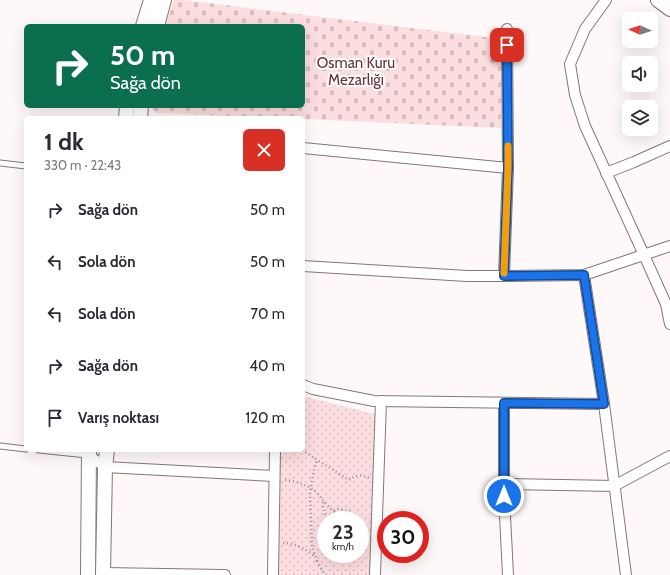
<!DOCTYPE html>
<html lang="tr">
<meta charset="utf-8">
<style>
body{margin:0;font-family:Cabin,sans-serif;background:#f7f7f7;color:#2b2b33;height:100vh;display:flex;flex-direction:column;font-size:15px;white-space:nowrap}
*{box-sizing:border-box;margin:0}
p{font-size:13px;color:#7c7c81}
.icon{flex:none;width:22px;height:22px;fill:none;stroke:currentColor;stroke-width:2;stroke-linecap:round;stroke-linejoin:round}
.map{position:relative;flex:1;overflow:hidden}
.details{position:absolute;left:24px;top:116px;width:281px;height:336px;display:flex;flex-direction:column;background:#fff;border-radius:6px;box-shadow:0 4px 16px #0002}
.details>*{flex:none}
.banner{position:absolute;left:24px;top:24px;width:281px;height:84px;border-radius:6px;box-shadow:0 4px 16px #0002;background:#0b6e4f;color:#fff;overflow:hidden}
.needle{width:26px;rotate:273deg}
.tools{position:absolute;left:622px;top:12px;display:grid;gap:8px}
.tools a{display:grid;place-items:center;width:36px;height:36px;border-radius:6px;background:#fff;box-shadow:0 4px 16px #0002;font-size:20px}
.speed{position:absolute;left:317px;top:511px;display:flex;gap:8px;font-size:20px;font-weight:700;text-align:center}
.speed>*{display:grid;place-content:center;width:52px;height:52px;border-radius:50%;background:#fff;box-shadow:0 4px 16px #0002;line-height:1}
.speed small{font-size:10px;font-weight:400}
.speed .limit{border:6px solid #d22;background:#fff;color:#111}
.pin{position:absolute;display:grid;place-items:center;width:34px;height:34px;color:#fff;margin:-17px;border-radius:8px;box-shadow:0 2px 6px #0006}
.me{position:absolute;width:44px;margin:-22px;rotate:0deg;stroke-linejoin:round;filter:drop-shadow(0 0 3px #0008)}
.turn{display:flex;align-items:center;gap:14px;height:84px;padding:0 20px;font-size:18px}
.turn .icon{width:52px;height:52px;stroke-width:2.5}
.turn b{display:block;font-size:28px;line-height:34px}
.round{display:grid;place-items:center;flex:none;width:42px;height:42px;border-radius:6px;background:#f7f7f7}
.head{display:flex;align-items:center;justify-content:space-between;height:68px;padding:0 20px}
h1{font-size:24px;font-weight:700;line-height:30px}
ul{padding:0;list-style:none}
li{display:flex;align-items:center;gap:12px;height:52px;padding:0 20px}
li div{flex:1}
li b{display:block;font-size:15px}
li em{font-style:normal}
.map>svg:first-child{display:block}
</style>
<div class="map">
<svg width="670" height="575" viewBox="0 0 670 575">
<defs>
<pattern id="cemetery-stones" width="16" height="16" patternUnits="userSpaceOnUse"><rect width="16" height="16" fill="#fddee0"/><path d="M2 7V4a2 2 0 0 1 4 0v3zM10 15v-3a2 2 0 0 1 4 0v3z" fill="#d9bec0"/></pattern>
<pattern id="park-dots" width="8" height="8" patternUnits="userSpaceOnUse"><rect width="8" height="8" fill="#fddee0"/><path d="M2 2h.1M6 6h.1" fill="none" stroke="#d9bec0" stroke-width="1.8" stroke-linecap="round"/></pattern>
</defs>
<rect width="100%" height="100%" fill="#fff8f9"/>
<polygon fill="url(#cemetery-stones)" points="174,0 183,0 502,39 501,128 303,119 303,118 279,118 157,113 148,106 303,106 303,26 165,26"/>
<path fill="url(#park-dots)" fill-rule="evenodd" d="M303,396L378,415L375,575H273L275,450H303ZM326,520H360V554H326Z"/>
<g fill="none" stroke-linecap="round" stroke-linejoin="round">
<defs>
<g id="lane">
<polyline points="0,163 26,166"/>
<polyline points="0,446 26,449"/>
<polyline points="39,450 87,455"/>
</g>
<g id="street">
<polyline points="606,0 585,29 570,64 575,95 585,126 644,255 666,304 670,324"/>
<polyline points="303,148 508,168"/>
<polyline points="606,173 634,162 670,146"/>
<polyline points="303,266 467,276 504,276 584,275 670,246"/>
<polyline points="584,275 604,404 626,575"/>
<polyline points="504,276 508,168 507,29"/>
<polyline points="303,385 313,389 374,401 604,404"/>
<polyline points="504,403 504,496 508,575"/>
<polyline points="88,455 105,467 274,476"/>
<polyline points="504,484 614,486 670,456"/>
<polyline points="103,573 225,575"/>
<polyline points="273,575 275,450"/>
<polyline points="375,575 381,401"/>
</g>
<g id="secondary">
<polyline points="658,0 670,9"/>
<polyline points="143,26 151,0"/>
<polyline points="157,26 164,0"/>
<polyline points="126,118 127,106"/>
<polyline points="140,118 141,106"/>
<polyline points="88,575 89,450"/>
<polyline points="103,575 105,467 107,450"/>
</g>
</defs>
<use href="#lane" stroke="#857677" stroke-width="7"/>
<use href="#street" stroke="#857677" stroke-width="12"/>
<use href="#secondary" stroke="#857677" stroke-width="16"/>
<g stroke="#979091" stroke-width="2.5" stroke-dasharray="1 3" stroke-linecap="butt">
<path d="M302,450L349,480C355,475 362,474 369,478"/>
<path d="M285,480C296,481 309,485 317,493C320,496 322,500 325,503C331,510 339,516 347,520"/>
<path d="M323,502C322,517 330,521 344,518"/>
<path d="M334,511L337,509C345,509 352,513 356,520"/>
<polyline points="360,527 367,530"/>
<path d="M283,543C294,543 306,549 314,556"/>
<polyline points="317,561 312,547 310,492 314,470 317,460"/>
<polyline points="317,561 325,575"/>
</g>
<use href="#lane" stroke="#fff" stroke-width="5"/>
<use href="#street" stroke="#fff" stroke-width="10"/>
<use href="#secondary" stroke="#fff" stroke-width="14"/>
</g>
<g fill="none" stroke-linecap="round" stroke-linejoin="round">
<defs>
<polyline id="route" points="504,496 504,403 604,404 584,275 504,276 508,168 507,45"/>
</defs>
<use href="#route" stroke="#114b97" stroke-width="10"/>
<use href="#route" stroke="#1a73e8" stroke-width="7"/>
<polyline stroke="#f59e0b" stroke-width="7" points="504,273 508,168 508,146"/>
</g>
<g text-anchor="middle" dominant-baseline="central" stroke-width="4" stroke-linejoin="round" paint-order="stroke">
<g font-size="15" fill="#703039" stroke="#fff">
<text x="356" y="63">Osman Kuru<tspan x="356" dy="17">Mezarlığı</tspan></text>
</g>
</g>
</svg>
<div class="tools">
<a><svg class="needle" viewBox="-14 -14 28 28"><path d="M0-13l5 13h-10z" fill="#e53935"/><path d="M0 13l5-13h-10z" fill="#7c7c81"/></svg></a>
<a><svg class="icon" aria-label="sound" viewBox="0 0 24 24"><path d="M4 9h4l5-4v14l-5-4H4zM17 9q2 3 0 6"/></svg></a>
<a><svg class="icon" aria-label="layers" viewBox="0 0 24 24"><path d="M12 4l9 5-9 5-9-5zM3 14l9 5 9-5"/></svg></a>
</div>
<div class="speed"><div>23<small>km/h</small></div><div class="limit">30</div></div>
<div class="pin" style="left:507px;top:45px;background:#d93025"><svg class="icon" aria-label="arrive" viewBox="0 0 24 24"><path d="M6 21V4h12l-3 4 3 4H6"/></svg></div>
<svg class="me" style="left:504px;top:496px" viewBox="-20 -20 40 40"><circle r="17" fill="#1a73e8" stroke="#fff" stroke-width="3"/><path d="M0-11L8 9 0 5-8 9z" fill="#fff"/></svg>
<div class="banner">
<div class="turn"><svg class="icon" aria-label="right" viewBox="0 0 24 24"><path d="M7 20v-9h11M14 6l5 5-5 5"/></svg><div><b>50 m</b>Sağa dön</div></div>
</div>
<section class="details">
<div class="head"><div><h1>1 dk</h1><p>330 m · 22:43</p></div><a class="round" style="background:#d93025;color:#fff"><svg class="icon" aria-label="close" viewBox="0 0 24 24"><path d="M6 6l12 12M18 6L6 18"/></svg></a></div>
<ul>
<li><svg class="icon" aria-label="right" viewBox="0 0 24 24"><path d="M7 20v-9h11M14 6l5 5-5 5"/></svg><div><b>Sağa dön</b></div><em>50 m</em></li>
<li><svg class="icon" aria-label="left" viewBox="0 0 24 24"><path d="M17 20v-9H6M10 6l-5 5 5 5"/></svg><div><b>Sola dön</b></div><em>50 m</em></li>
<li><svg class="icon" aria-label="left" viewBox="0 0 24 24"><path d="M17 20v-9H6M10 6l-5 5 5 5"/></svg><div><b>Sola dön</b></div><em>70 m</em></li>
<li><svg class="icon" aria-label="right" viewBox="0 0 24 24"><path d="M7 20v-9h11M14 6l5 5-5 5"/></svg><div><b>Sağa dön</b></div><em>40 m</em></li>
<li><svg class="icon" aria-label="arrive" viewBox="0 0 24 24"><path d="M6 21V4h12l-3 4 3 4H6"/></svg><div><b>Varış noktası</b></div><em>120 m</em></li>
</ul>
</section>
</div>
